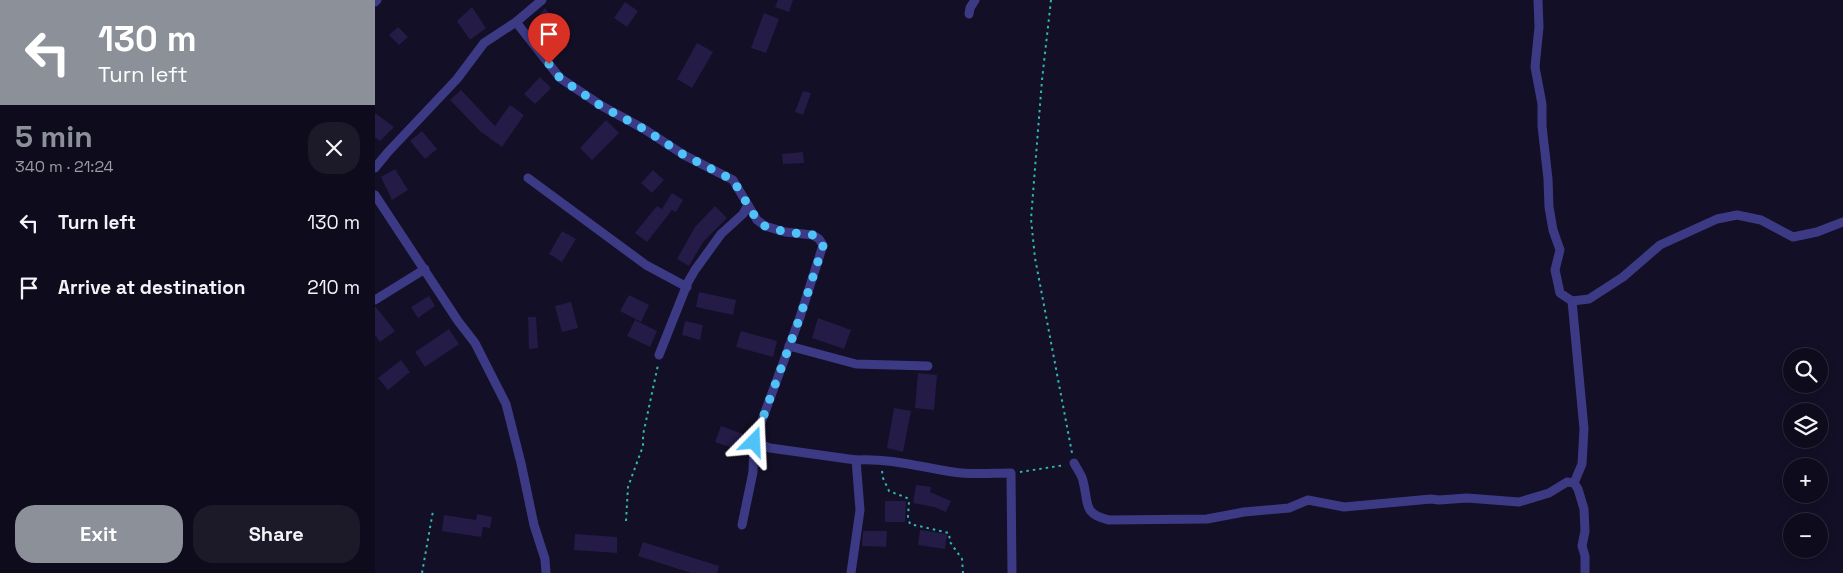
<!DOCTYPE html>
<meta charset="utf-8">
<style>
body{margin:0;font-family:"Space Grotesk",sans-serif;background:#1c1929;color:#f1f3f6;height:100vh;display:flex;flex-direction:column;font-size:19px;white-space:nowrap}
*{box-sizing:border-box;margin:0}
p{font-size:16px;color:#9b9ba3}
.icon{flex:none;width:28px;height:28px;fill:none;stroke:currentColor;stroke-width:2;stroke-linecap:round;stroke-linejoin:round}
.map{position:relative;flex:1;overflow:hidden}
.sheet{display:flex;flex-direction:column;background:#0e0b1c;width:375px}
.sheet>*{flex:none}
.hud{background:#8c9099;color:#fff;overflow:hidden}
.fabs{position:absolute;left:1408px;top:348px;display:grid;gap:10px}
.fabs a{display:grid;place-items:center;width:45px;height:45px;border-radius:50%;background:#0e0b1c;box-shadow:0 2px 8px #0003,0 0 0 1px #2e2b3b;font-size:25px}
.pin{position:absolute;display:grid;place-items:center;width:42px;height:42px;color:#fff;margin:-51px -21px;border-radius:50% 50% 50% 0;rotate:-45deg;box-shadow:0 0 5px #0007}
.pin .icon{rotate:45deg}
.me{position:absolute;width:55px;margin:-28px;rotate:21deg;stroke-linejoin:round;filter:drop-shadow(0 0 4px #0008)}
.turn{display:flex;align-items:center;gap:18px;height:105px;padding:0 15px;font-size:22px}
.turn .icon{width:65px;height:65px;stroke-width:2.5}
.turn b{display:block;font-size:35px;line-height:42px}
.round{display:grid;place-items:center;flex:none;width:52px;height:52px;border-radius:20px;background:#1c1929}
.head{display:flex;align-items:center;justify-content:space-between;height:85px;padding:0 15px}
h1{font-size:30px;font-weight:600;line-height:38px;color:#8c9099}
.primary-button{display:flex;gap:10px;margin-top:auto;padding:10px 15px}
.primary-button a{flex:1;height:58px;border-radius:20px;background:#8c9099;color:#fff;font-size:20px;font-weight:600;line-height:58px;text-align:center}
.primary-button a+a{background:#1c1929;color:#f1f3f6}
ul{padding:0;list-style:none}
li{display:flex;align-items:center;gap:15px;height:65px;padding:0 15px}
li div{flex:1}
li b{display:block;font-size:19px}
li em{font-style:normal}
main{display:flex;flex:1;min-height:0}
.map>svg:first-child{display:block}
</style>
<main>
<section class="sheet">
<div class="hud">
<div class="turn"><svg class="icon" aria-label="left" viewBox="0 0 24 24"><path d="M17 20v-9H6M10 6l-5 5 5 5"/></svg><div><b>130 m</b>Turn left</div></div>
</div>
<div class="head"><div><h1>5 min</h1><p>340 m · 21:24</p></div><a class="round"><svg class="icon" aria-label="close" viewBox="0 0 24 24"><path d="M6 6l12 12M18 6L6 18"/></svg></a></div>
<ul>
<li><svg class="icon" aria-label="left" viewBox="0 0 24 24"><path d="M17 20v-9H6M10 6l-5 5 5 5"/></svg><div><b>Turn left</b></div><em>130 m</em></li>
<li><svg class="icon" aria-label="arrive" viewBox="0 0 24 24"><path d="M6 21V4h12l-3 4 3 4H6"/></svg><div><b>Arrive at destination</b></div><em>210 m</em></li>
</ul>
<div class="primary-button"><a>Exit</a><a>Share</a></div>
</section>
<div class="map">
<svg width="1468" height="573" viewBox="0 0 1468 573">
<rect width="100%" height="100%" fill="#130f26"/>
<g fill="#241b47">
<polygon points="403,0 418,0 414,12 400,7"/>
<polygon points="250,2 263,11 252,27 239,18"/>
<polygon points="97,7 111,28 95,40 82,21"/>
<polygon points="170,8 186,30 172,44 156,25"/>
<polygon points="389,13 404,19 391,53 376,48"/>
<polygon points="23,27 33,37 24,45 14,35"/>
<polygon points="322,43 338,52 317,88 302,79"/>
<polygon points="165,77 176,88 160,104 149,94"/>
<polygon points="86,90 120,126 135,105 149,115 127,147 106,132 75,100"/>
<polygon points="428,91 436,93 428,115 420,112"/>
<polygon points="0,113 19,127 5,141 0,137"/>
<polygon points="231,120 244,133 217,160 205,148"/>
<polygon points="47,131 62,149 50,159 35,141"/>
<polygon points="428,152 429,163 408,164 407,154"/>
<polygon points="20,169 33,190 17,200 6,177"/>
<polygon points="278,170 289,180 277,193 266,183"/>
<polygon points="297,193 308,200 301,212 297,210 272,242 260,233 282,206 287,209"/>
<polygon points="340,206 352,218 328,242 314,266 302,259 320,227"/>
<polygon points="187,231 201,239 187,262 174,254"/>
<polygon points="324,292 361,300 358,315 321,307"/>
<polygon points="254,295 274,305 266,322 245,311"/>
<polygon points="54,296 60,306 43,318 36,307"/>
<polygon points="196,302 203,328 187,332 180,306"/>
<polygon points="0,306 20,331 5,342 0,335"/>
<polygon points="153,317 161,317 163,348 154,349"/>
<polygon points="443,318 476,330 469,349 437,338"/>
<polygon points="260,320 282,331 275,347 252,336"/>
<polygon points="310,321 328,325 325,340 307,335"/>
<polygon points="74,329 84,344 50,367 40,352"/>
<polygon points="366,331 402,341 398,357 361,347"/>
<polygon points="26,360 35,372 13,390 3,378"/>
<polygon points="543,373 562,375 559,410 540,408"/>
<polygon points="519,408 536,411 528,452 512,448"/>
<polygon points="346,426 368,434 363,450 340,442"/>
<polygon points="541,485 556,487 555,492 576,501 571,512 559,507 538,503"/>
<polygon points="510,501 531,501 530,522 510,522"/>
<polygon points="102,514 117,517 115,528 108,527 106,537 67,531 69,515 101,520"/>
<polygon points="545,530 572,534 570,549 543,545"/>
<polygon points="488,531 512,531 511,547 487,546"/>
<polygon points="200,534 242,537 242,553 199,550"/>
<polygon points="268,542 344,566 342,573 316,573 263,556"/>
</g>
<g fill="none" stroke-linecap="round" stroke-linejoin="round">
<g stroke="#2fb8b0" stroke-width="2" stroke-dasharray="2.5 4" stroke-linecap="butt">
<polyline points="676,0 667,80 656,219 660,258 697,453"/>
<polyline points="507,471 508,478 514,491 532,498 534,501 533,517 535,524 574,533 575,542 587,559 588,573"/>
<polyline points="645,472 690,465"/>
<polyline points="251,521 253,487 268,446 268,435 283,365"/>
<polyline points="47,573 58,511"/>
</g>
<g stroke="#3d3a85" stroke-width="9">
<polyline points="1163,0 1164,27 1160,67 1167,104 1167,126 1173,179 1174,207 1178,230 1185,250 1180,270 1185,293 1197,301 1214,299 1248,277 1285,245 1342,219 1362,215 1386,220 1418,237 1442,232 1468,222"/>
<polyline points="0,2 2,0"/>
<polyline points="594,14 595,8 600,0"/>
<polyline points="141,22 185,78 227,106 269,129 309,155 358,180 382,220 390,226 410,232 438,235 444,239 448,245 425,317 379,442 395,448 481,460 485,510 476,573"/>
<polyline points="0,168 13,152 82,79 109,43 141,22 167,0"/>
<polyline points="153,178 271,265 312,287"/>
<polyline points="0,195 83,321 100,343 131,404 146,463 159,525 170,559 171,573"/>
<polyline points="0,300 50,269"/>
<polyline points="1197,301 1209,429 1207,464 1199,483"/>
<polyline points="414,346 481,364 553,366"/>
<polyline points="284,355 313,282 320,270 346,234 368,214 373,205"/>
<path d="M481,460C514,458 546,467 578,472C597,475 617,473 636,473L637,573"/>
<path d="M699,463C702,469 707,475 708,481C714,503 707,514 734,520L832,519L869,512L914,508L933,500L969,507L1056,499L1064,500L1092,498L1144,502L1174,493L1192,482L1199,483L1203,489L1209,509L1210,531L1207,546L1210,556V573"/>
<polyline points="367,525 378,472 379,442"/>
</g>
</g>
<g fill="none" stroke-linecap="round" stroke-linejoin="round">
<polyline stroke="#4fc3f7" stroke-width="9" stroke-dasharray="0 16.2" points="174,64 185,78 226,106 269,129 309,155 358,180 382,220 390,226 410,232 438,235 444,239 448,246 425,317 379,442"/>
</g>
</svg>
<div class="fabs">
<a><svg class="icon" aria-label="search" viewBox="0 0 24 24"><circle cx="10" cy="10" r="6"/><path d="M15 15l6 6"/></svg></a>
<a><svg class="icon" aria-label="layers" viewBox="0 0 24 24"><path d="M12 4l9 5-9 5-9-5zM3 14l9 5 9-5"/></svg></a>
<a>+</a>
<a>−</a>
</div>
<div class="pin" style="left:174px;top:64px;background:#d93025"><svg class="icon" aria-label="arrive" viewBox="0 0 24 24"><path d="M6 21V4h12l-3 4 3 4H6"/></svg></div>
<svg class="me" style="left:379px;top:442px" viewBox="-20 -20 40 40"><path d="M0-17L14 15 0 8-14 15z" fill="#4fc3f7" stroke="#fff" stroke-width="4"/></svg>
</div>
</main>
